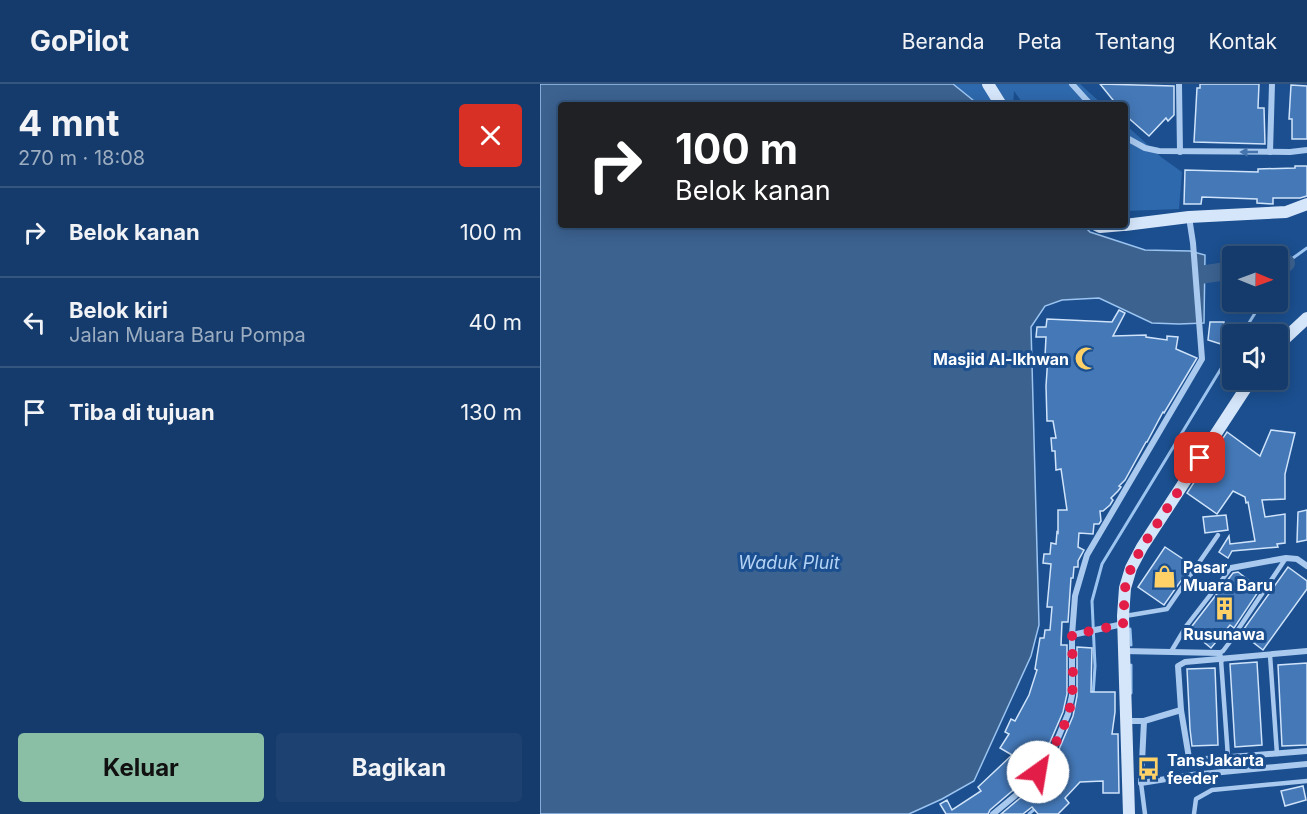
<!DOCTYPE html>
<html lang="id">
<meta charset="utf-8">
<style>
body{margin:0;font-family:Inter,sans-serif;background:#1d4271;color:#f1f3f6;height:100vh;display:flex;flex-direction:column;font-size:22px;white-space:nowrap}
*{box-sizing:border-box;margin:0}
p{font-size:20px;color:#9dadc1}
.icon{flex:none;width:33px;height:33px;fill:none;stroke:currentColor;stroke-width:2;stroke-linecap:round;stroke-linejoin:round}
.map{position:relative;flex:1;overflow:hidden}
.drawer{display:flex;flex-direction:column;background:#143b6b;width:540px}
.drawer>*{flex:none}
.hud{position:absolute;left:18px;top:18px;width:570px;height:126px;border-radius:6px;box-shadow:0 3px 15px #0003,0 0 0 2px #33557e;background:#202124;color:#fff;overflow:hidden}
.needle{width:39px;rotate:91deg}
.fabs{position:absolute;left:682px;top:162px;display:grid;gap:12px}
.fabs a{display:grid;place-items:center;width:66px;height:66px;border-radius:6px;background:#143b6b;box-shadow:0 3px 15px #0003,0 0 0 2px #33557e;font-size:30px}
.pin{position:absolute;display:grid;place-items:center;width:51px;height:51px;color:#fff;margin:-26px;border-radius:12px;box-shadow:0 3px 9px #0006}
.me{position:absolute;width:66px;margin:-33px;rotate:32deg;stroke-linejoin:round;filter:drop-shadow(0 0 4px #0008)}
.turn{display:flex;align-items:center;gap:21px;height:126px;padding:0 18px;font-size:27px}
.turn .icon{width:78px;height:78px;stroke-width:2.5}
.turn b{display:block;font-size:42px;line-height:51px}
.round{display:grid;place-items:center;flex:none;width:63px;height:63px;border-radius:6px;background:#1d4271}
.headline{display:flex;align-items:center;justify-content:space-between;height:102px;padding:0 18px}
h1{font-size:36px;font-weight:700;line-height:45px}
.cta{display:flex;gap:12px;margin-top:auto;padding:12px 18px}
.cta a{flex:1;height:69px;border-radius:6px;background:#8abfa5;color:#111;font-size:24px;font-weight:700;line-height:69px;text-align:center}
.cta a+a{background:#1d4271;color:#f1f3f6}
ul{padding:0;list-style:none}
li{display:flex;align-items:center;gap:18px;height:90px;padding:0 18px;border-top:2px solid #33557e}
li div{flex:1}
li b{display:block;font-size:22px}
li em{font-style:normal}
header{display:flex;align-items:center;gap:36px;box-sizing:border-box;height:84px;padding:0 30px;background:#143b6b;border-bottom:2px solid #33557e}
header strong{font-size:28px}
nav{display:flex;gap:33px;margin-inline-start:auto;font-size:21px}
main{display:flex;flex:1;min-height:0}
.map>svg:first-child{display:block}
</style>
<header>
<strong>GoPilot</strong>
<nav><a>Beranda</a><a>Peta</a><a>Tentang</a><a>Kontak</a></nav>
</header>
<main>
<section class="drawer">
<div class="headline"><div><h1>4 mnt</h1><p>270 m · 18:08</p></div><a class="round" style="background:#d93025;color:#fff"><svg class="icon" aria-label="close" viewBox="0 0 24 24"><path d="M6 6l12 12M18 6L6 18"/></svg></a></div>
<ul>
<li><svg class="icon" aria-label="right" viewBox="0 0 24 24"><path d="M7 20v-9h11M14 6l5 5-5 5"/></svg><div><b>Belok kanan</b></div><em>100 m</em></li>
<li><svg class="icon" aria-label="left" viewBox="0 0 24 24"><path d="M17 20v-9H6M10 6l-5 5 5 5"/></svg><div><b>Belok kiri</b><p>Jalan Muara Baru Pompa</p></div><em>40 m</em></li>
<li><svg class="icon" aria-label="arrive" viewBox="0 0 24 24"><path d="M6 21V4h12l-3 4 3 4H6"/></svg><div><b>Tiba di tujuan</b></div><em>130 m</em></li>
</ul>
<div class="cta"><a>Keluar</a><a>Bagikan</a></div>
</section>
<div class="map">
<svg width="767" height="730" viewBox="0 0 767 730">
<rect width="100%" height="100%" fill="#1b4f8f"/>
<g fill="#2e69ad">
<polygon points="413,0 540,0 563,21 484,21 474,7 473,21 439,21"/>
<polygon points="585,40 621,73 642,88 639,125 585,127"/>
</g>
<polygon fill="#3c6290" stroke="#9cc4f0" stroke-width="1.5" points="0,0 413,0 439,21 21,21 21,141 543,141 550,148 605,166 650,167 665,171 664,239 639,240 612,239 559,214 522,216 505,222 491,243 499,541 491,572 434,697 402,715 369,730 0,730"/>
<g fill="none" stroke-linecap="round" stroke-linejoin="round">
<g stroke="#9cc4f0" stroke-width="3">
<polyline points="738,192 746,179 767,164"/>
<polyline points="702,250 722,218"/>
<polyline points="590,545 591,561"/>
<polyline points="591,609 591,581"/>
<polyline points="553,612 555,582 552,517 562,480 693,265"/>
<polyline points="489,730 497,723"/>
</g>
<g stroke="#3c6290" stroke-width="18">
<polyline points="738,180 746,179"/>
<polyline points="640,194 693,186"/>
</g>
</g>
<g fill="#4478b7" stroke="#cfe3fa" stroke-width="1.5">
<polygon points="560,0 634,2 634,31 628,37 626,34 609,52 585,31 585,21 577,21"/>
<polygon points="660,0 719,0 718,24 724,24 725,60 654,58 657,4 660,4"/>
<polygon points="751,1 767,2 767,55 752,55 752,35 749,35"/>
<polygon points="755,82 767,82 767,112 760,114 733,114 733,120 717,119 717,115 662,113 661,120 644,120 645,86 718,88 718,85 755,84"/>
<polygon points="579,226 585,229 573,252 606,251 606,253 627,256 627,252 638,253 636,265 657,274 624,329 623,328 607,358 606,358 585,396 579,402 581,403 578,407 571,414 573,416 570,421 563,427 560,427 561,437 559,440 554,440 553,450 539,449 538,463 544,466 538,477 538,483 534,483 533,494 531,494 528,538 522,538 521,561 527,561 527,610 523,628 507,665 478,702 450,726 448,730 406,730 400,720 407,716 412,726 441,707 438,703 472,671 460,664 469,650 465,648 471,635 475,637 489,611 497,586 495,585 500,554 504,554 505,546 510,546 512,523 507,523 511,480 503,479 504,470 510,470 511,459 516,460 517,448 518,449 518,426 527,426 521,385 516,386 515,367 512,367 511,354 516,354 513,337 507,337 506,302 508,272 505,272 506,253 496,253 497,243 506,243 507,235 572,238"/>
<polygon points="670,238 684,238 685,254 681,260 668,256"/>
<polygon points="731,346 755,349 745,390 745,415 722,416 725,433 745,430 745,459 737,460 738,463 692,467 688,474 679,468 689,452 690,460 715,457 708,418 706,419 705,413 693,407 677,430 647,409 687,348 720,372"/>
<polygon points="767,426 767,456 757,458 758,428"/>
<polygon points="686,431 688,446 665,449 663,433"/>
<polygon points="625,463 652,481 624,521 598,503"/>
<polygon points="748,483 767,497 767,505 723,566 701,549"/>
<polygon points="698,488 720,505 694,544 690,541 671,564 649,546 693,489"/>
<polygon points="537,563 552,564 551,608 575,608 575,628 572,650 578,650 579,709 563,709 563,697 540,698 525,714 529,719 518,730 498,730 492,723 483,730 461,730 486,709 517,670 533,632 537,612"/>
<polygon points="717,578 722,661 695,663 690,580"/>
<polygon points="767,579 767,661 742,662 738,581"/>
<polygon points="675,584 678,661 652,662 650,645 647,585"/>
<polygon points="763,702 766,716 745,722 741,707"/>
</g>
<g fill="none" stroke-linecap="round" stroke-linejoin="round">
<g stroke="#a9c9ee" stroke-width="4.5">
<polyline points="585,532 627,525 678,451"/>
<polyline points="632,566 647,541 691,484"/>
<polyline points="679,569 683,567 689,559 746,474"/>
<polyline points="730,571 737,670"/>
<polyline points="681,576 688,673"/>
<polyline points="601,699 605,730"/>
<polyline points="654,730 656,715 672,706 767,697"/>
</g>
<g stroke="#a9c9ee" stroke-width="6">
<polyline points="532,0 551,21"/>
<polyline points="639,0 640,68"/>
<polyline points="585,53 605,64 619,67 750,68 767,66"/>
<polyline points="730,68 732,0"/>
<polyline points="691,484 746,474 757,475 767,482"/>
<polyline points="532,551 583,540"/>
<polyline points="583,567 679,569 681,576"/>
<polyline points="767,567 645,578 638,582 641,626 649,674 652,676 767,667"/>
<polyline points="585,637 604,637 601,699 651,691 767,680"/>
<polyline points="604,637 641,626"/>
<polyline points="453,730 482,706 498,688 512,668 528,630 532,611 532,551 535,512 547,471 662,275 653,159 649,133"/>
</g>
<g stroke="#d6e6fa" stroke-width="12">
<polyline points="448,0 461,21"/>
<polyline points="556,141 560,143 583,141"/>
<polyline points="585,141 649,133 746,128 767,120"/>
<polyline points="738,261 767,234"/>
<polyline points="589,730 583,532 585,504 591,484 602,463 711,296"/>
</g>
</g>
<defs><path id="oneway-solid" d="M-6-.8H1V-3.2L6.5 0L1 3.2V.8H-6Z" transform="scale(1.5)"/></defs>
<use fill="#4674ac" href="#oneway-solid" transform="translate(709 68) rotate(-180)"/>
<g fill="none" stroke-linecap="round" stroke-linejoin="round">
<path stroke="#e11d48" stroke-width="10" stroke-dasharray="0 18" d="M498,688C513,665 529,639 532,612C534,592 532,571 532,551L583,540L585,504L591,484L602,463L660,374"/>
</g>
<defs>
<symbol id="mosque-bare" viewBox="-9 -9 18 18"><path d="M3.5-4.9A6 6 0 1 0 3.5 4.9A5 5 0 1 1 3.5-4.9Z" fill="#ffd166" stroke="#1b4f8f" stroke-width="2.5" paint-order="stroke"/></symbol>
<symbol id="shop-bare" viewBox="-9 -9 18 18"><path d="M-5-2.5h2.3a2.7 3.5 0 0 1 5.4 0H5L5.5 6h-11ZM-1.5-2.5h3a1.5 2.3 0 0 0-3 0Z" fill="#ffd166" stroke="#1b4f8f" stroke-width="2.5" paint-order="stroke"/></symbol>
<symbol id="building-bare" viewBox="-9 -9 18 18"><path d="M-4-6H4V6H1V3H-1V6H-4ZM-2.5-4.3h1.7v1.8h-1.7ZM.8-4.3h1.7v1.8H.8ZM-2.5-1h1.7V.8h-1.7ZM.8-1h1.7V.8H.8Z" fill="#ffd166" stroke="#1b4f8f" stroke-width="2.5" paint-order="stroke"/></symbol>
<symbol id="bus-bare" viewBox="-9 -9 18 18"><path d="M-5-6H5V4H4V6H2V4H-2V6H-4V4H-5ZM-3.5-4V0h7V-4ZM-3.5 1.2v1.5H-2V1.2ZM2 1.2v1.5H3.5V1.2Z" fill="#ffd166" stroke="#1b4f8f" stroke-width="2.5" paint-order="stroke"/></symbol>
</defs>
<g fill-rule="evenodd">
<use href="#mosque-bare" x="530" y="258" width="33" height="33"/>
<use href="#shop-bare" x="608" y="476" width="33" height="33"/>
<use href="#building-bare" x="668" y="508" width="33" height="33"/>
<use href="#bus-bare" x="592" y="668" width="33" height="33"/>
</g>
<g text-anchor="middle" dominant-baseline="central" stroke-width="6" stroke-linejoin="round" paint-order="stroke">
<g font-size="16" font-weight="bold" fill="#fff" stroke="#1b4f8f" text-anchor="start">
<text x="529" y="275" text-anchor="end">Masjid Al-Ikhwan</text>
<text x="643" y="483">Pasar<tspan x="643" dy="18">Muara Baru</tspan></text>
<text x="684" y="550" text-anchor="middle">Rusunawa</text>
<text x="627" y="676">TansJakarta<tspan x="627" dy="18">feeder</tspan></text>
</g>
<g font-size="18" font-style="italic" fill="#b5d3f5" stroke="#1b4f8f">
<text x="249" y="478">Waduk Pluit</text>
</g>
</g>
</svg>
<div class="fabs">
<a><svg class="needle" viewBox="-14 -14 28 28"><path d="M0-13l5 13h-10z" fill="#e53935"/><path d="M0 13l5-13h-10z" fill="#9dadc1"/></svg></a>
<a><svg class="icon" aria-label="sound" viewBox="0 0 24 24"><path d="M4 9h4l5-4v14l-5-4H4zM17 9q2 3 0 6"/></svg></a>
</div>
<div class="pin" style="left:660px;top:374px;background:#d93025"><svg class="icon" aria-label="arrive" viewBox="0 0 24 24"><path d="M6 21V4h12l-3 4 3 4H6"/></svg></div>
<svg class="me" style="left:498px;top:688px" viewBox="-20 -20 40 40"><circle r="19" fill="#fff"/><path d="M0-13L10 11 0 6-10 11z" fill="#e11d48"/></svg>
<div class="hud">
<div class="turn"><svg class="icon" aria-label="right" viewBox="0 0 24 24"><path d="M7 20v-9h11M14 6l5 5-5 5"/></svg><div><b>100 m</b>Belok kanan</div></div>
</div>
</div>
</main>
